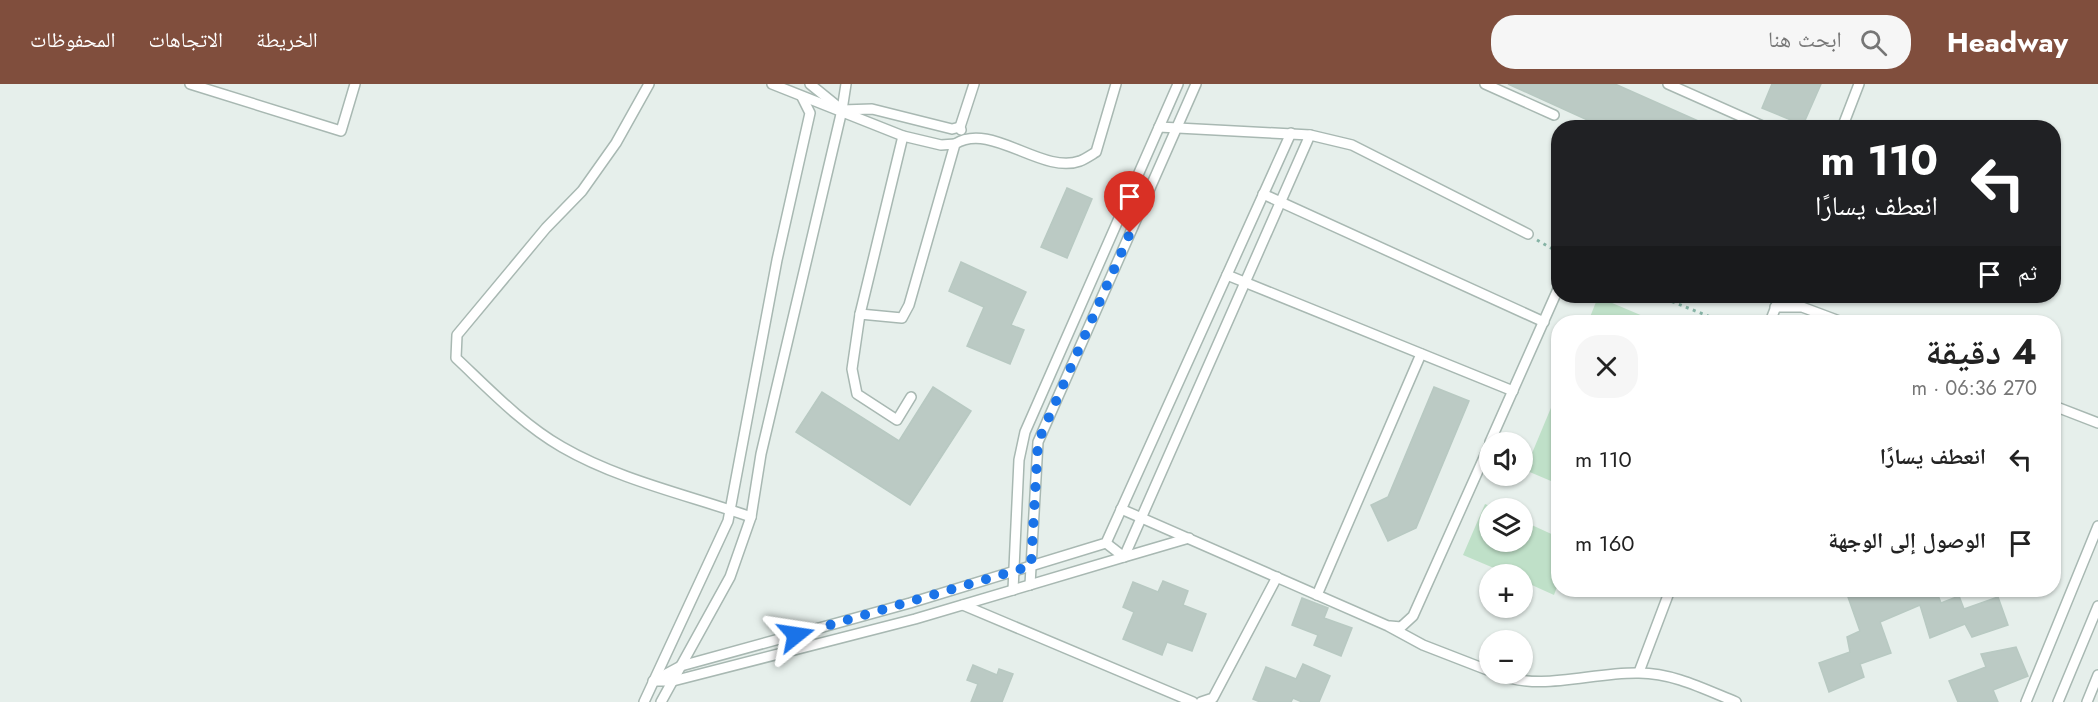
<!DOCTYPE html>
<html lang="ar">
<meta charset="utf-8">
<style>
body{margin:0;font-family:Jost,"Noto Naskh Arabic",sans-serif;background:#f6f6f6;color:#222;direction:rtl;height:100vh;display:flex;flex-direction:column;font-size:22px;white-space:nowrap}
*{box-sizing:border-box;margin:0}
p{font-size:20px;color:#767676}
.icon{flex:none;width:33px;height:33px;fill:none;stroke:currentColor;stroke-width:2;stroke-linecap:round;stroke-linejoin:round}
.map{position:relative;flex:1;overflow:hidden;direction:ltr}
.details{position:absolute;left:1551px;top:231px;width:510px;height:282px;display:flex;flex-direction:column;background:#fff;border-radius:24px;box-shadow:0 2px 4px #0004;direction:rtl}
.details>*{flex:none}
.banner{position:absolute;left:1551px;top:36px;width:510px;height:183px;border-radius:24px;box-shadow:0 2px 4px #0004;direction:rtl;background:#202124;color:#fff;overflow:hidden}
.tools{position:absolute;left:1479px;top:348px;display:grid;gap:12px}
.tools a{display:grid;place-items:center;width:54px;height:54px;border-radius:50%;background:#fff;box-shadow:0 2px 4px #0004;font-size:30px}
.pin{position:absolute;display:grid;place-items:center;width:51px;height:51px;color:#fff;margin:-62px -26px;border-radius:50% 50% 50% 0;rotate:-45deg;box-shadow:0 0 6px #0007}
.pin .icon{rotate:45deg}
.me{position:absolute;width:66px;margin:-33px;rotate:75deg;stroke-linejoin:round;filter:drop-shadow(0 0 4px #0008)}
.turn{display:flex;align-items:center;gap:21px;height:126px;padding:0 24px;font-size:27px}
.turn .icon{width:78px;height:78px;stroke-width:2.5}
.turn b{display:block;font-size:42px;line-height:51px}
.then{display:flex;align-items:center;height:57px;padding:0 24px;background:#0003;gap:12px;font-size:22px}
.round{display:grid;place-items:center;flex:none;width:63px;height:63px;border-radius:24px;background:#f6f6f6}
.headline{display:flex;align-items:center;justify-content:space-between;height:102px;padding:0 24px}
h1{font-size:36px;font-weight:700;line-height:45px}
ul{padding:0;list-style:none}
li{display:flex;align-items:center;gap:18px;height:84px;padding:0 24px}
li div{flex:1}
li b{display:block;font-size:22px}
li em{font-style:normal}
header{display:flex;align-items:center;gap:36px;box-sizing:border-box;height:84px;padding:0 30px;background:#804e3d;color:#fff}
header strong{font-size:28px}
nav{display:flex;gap:33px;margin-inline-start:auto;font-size:21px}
.search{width:420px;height:54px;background:#f6f6f6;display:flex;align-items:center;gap:15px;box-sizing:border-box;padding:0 21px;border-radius:24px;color:#767676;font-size:22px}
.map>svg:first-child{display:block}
</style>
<header>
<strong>Headway</strong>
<div class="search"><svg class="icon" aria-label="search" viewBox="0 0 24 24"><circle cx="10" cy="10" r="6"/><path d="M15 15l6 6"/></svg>ابحث هنا</div>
<nav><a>الخريطة</a><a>الاتجاهات</a><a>المحفوظات</a></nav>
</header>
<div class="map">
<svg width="2098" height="618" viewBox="0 0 2098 618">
<rect width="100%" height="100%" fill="#e6efeb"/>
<g fill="#bfe0c8">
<polygon points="1598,213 1657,238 1588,238"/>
<polygon points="1558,307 1558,400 1525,386"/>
<polygon points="1485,420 1495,424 1490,424 1490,458 1522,458 1523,437 1558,453 1558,500 1554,511 1523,497 1522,490 1508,490 1463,471"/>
</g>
<g fill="#bbcac4" stroke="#b8c9c2" stroke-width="1.5">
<polygon points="1508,0 1615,0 1714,44 1605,44"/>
<polygon points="1772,0 1821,0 1803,41 1762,24"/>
<polygon points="1067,104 1092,115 1067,174 1041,163"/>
<polygon points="961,178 1026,208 1011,241 1024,246 1010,280 967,262 984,223 949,207"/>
<polygon points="933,303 971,327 910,421 796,348 822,308 899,357"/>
<polygon points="1434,303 1469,317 1416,444 1388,457 1371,421 1388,413"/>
<polygon points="1163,497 1188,507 1183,521 1206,530 1192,567 1167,558 1162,571 1123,555 1134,528 1123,523 1133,498 1158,508"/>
<polygon points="1868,506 1936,506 1941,519 1959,512 1964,525 1998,513 2008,541 1972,553 1965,540 1930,554 1920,521 1880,538 1891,569 1860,580 1864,593 1829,608 1819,579 1850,568 1847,553 1860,547 1848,513"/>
<polygon points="1302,514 1328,524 1324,534 1352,544 1341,572 1314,561 1318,551 1292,541"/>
<polygon points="2016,563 2028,592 1993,606 1998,618 1958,618 1949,597 1986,583 1981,570"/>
<polygon points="1303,580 1330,592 1319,618 1302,618 1293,614 1291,618 1260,618 1253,615 1266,583 1296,595"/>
<polygon points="973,581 997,591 999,585 1013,590 1002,618 971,618 978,600 967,596"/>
</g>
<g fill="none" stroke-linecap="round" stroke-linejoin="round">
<defs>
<g id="lane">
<polyline points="190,0 341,47 355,0"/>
<path d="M649,0L616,59L582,107L546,144L457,251L456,274C489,305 522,340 562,363C619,396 688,411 751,433"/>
<polyline points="772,0 903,52 941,61 955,60"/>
<polyline points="810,0 842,26 872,25 952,45 960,43"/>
<polyline points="1485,0 1554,31"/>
<polyline points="1668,0 1767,44"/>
<polyline points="1159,43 1310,51 1352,61 1528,150"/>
<polyline points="1842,44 1859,0"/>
<polyline points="961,46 960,43 974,0"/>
<polyline points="903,52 860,230 852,285 857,310 897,336 911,313"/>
<polyline points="1263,110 1544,238"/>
<polyline points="1227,191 1513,307"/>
<polyline points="1775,223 1802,223 1842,238"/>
<path d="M860,230L902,234L909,221L955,60C991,37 1042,91 1080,77C1085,75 1091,71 1096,68L1116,0"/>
<polyline points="1770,238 1780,212"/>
<polyline points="2054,322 2098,339"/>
<polyline points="1490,358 1558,205"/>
<polyline points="1121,425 1388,542 1423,561 1490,587"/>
<polyline points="1106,459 1124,473 1189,454"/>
<polyline points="1030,501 1038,358 1196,0"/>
<polyline points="1013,506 1019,376 1025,348 1178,0"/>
<polyline points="1317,511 1421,270"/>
<polyline points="963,521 1193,618"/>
<polyline points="1390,542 1401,543 1413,532 1490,360"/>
<polyline points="1639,588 1670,506"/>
<path d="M1496,590C1543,608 1590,588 1639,589C1673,589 1704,605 1736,618"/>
<polyline points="655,596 681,582 910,519 1106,459 1291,49"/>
<polyline points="653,597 673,597 915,535 1124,473 1310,51"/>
<polyline points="644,618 728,437 777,176 810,29 802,13"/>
<polyline points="661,618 730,493 751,433 761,370 842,26 846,0"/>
<polyline points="1201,618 1213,614 1277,493"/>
<polyline points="2026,618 2098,442"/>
<polyline points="2058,618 2098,522"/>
<polyline points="2087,618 2098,591"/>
</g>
</defs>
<use href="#lane" stroke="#a8b8b2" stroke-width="12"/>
<g stroke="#86b3a5" stroke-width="3" stroke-dasharray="3 4.5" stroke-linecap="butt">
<polyline points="1537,156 1558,168"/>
<polyline points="1658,212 1723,238"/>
</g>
<use href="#lane" stroke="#fff" stroke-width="9"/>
</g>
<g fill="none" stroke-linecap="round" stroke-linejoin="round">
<polyline stroke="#1a73e8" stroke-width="10" stroke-dasharray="0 18" points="796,551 1031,482 1038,358 1130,149"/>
</g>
</svg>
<div class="tools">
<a><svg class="icon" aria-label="sound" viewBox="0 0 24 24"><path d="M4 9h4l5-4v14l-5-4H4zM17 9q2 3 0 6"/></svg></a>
<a><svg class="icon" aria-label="layers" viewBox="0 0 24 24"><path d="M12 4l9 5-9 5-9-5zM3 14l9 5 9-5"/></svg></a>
<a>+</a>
<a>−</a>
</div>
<div class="pin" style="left:1130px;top:149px;background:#d93025"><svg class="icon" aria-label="arrive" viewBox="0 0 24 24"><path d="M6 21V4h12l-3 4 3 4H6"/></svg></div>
<svg class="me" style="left:796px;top:551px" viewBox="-20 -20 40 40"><path d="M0-17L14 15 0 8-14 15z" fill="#1a73e8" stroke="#fff" stroke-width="4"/></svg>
<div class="banner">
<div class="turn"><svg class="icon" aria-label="left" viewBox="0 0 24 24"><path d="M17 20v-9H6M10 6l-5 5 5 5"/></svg><div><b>110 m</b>انعطف يسارًا</div></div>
<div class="then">ثم<svg class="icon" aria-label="arrive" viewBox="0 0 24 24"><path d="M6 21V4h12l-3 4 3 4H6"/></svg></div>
</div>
<section class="details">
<div class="headline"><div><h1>4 دقيقة</h1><p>270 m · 06:36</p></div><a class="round"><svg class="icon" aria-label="close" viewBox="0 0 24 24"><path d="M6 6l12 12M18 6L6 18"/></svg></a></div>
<ul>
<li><svg class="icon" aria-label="left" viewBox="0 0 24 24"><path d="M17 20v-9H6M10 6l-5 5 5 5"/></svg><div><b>انعطف يسارًا</b></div><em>110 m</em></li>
<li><svg class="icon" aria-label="arrive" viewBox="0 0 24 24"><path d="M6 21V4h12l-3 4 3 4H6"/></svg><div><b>الوصول إلى الوجهة</b></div><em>160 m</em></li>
</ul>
</section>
</div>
